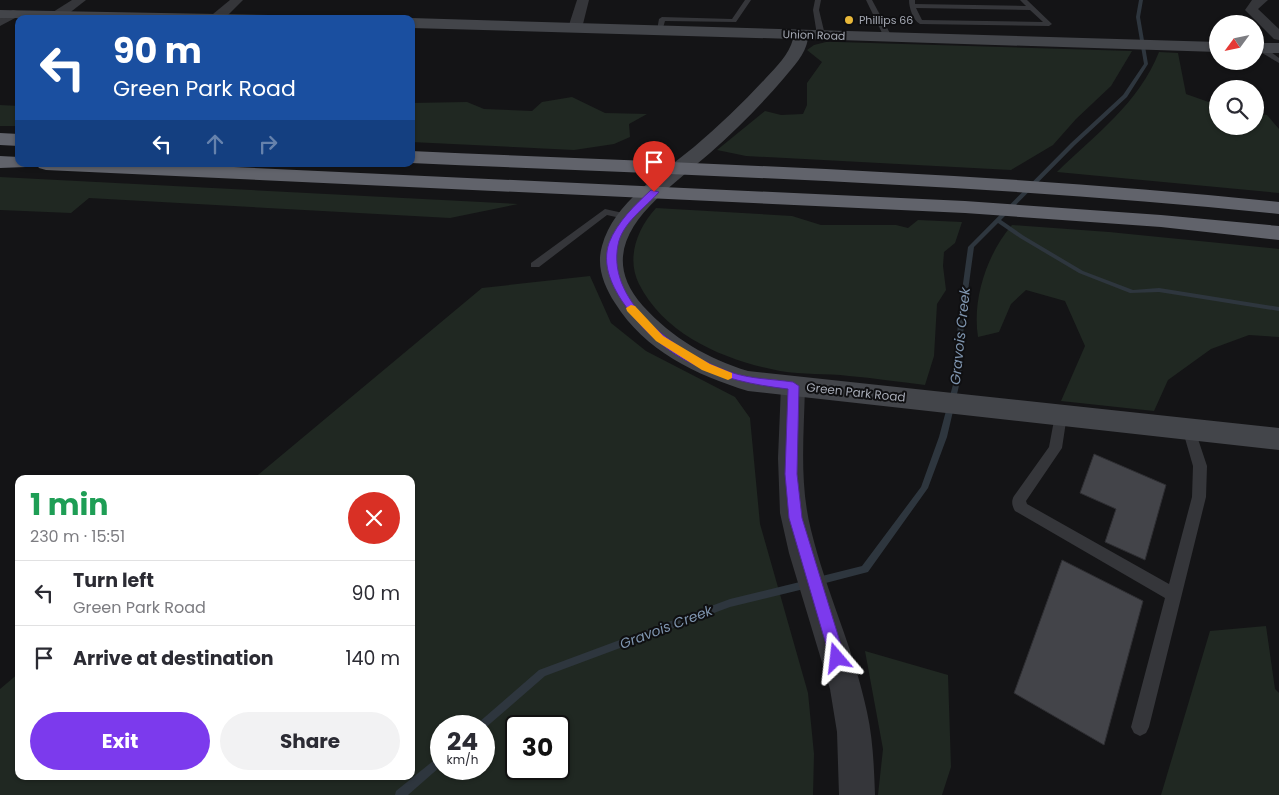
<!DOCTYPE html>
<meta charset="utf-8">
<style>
body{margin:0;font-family:Poppins,sans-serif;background:#f2f2f3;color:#2b2b33;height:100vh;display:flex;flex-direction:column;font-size:19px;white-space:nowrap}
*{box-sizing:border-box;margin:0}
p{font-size:16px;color:#7c7c81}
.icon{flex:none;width:28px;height:28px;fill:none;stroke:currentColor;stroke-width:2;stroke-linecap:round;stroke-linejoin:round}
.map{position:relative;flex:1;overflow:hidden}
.drawer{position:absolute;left:15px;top:475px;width:400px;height:305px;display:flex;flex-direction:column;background:#fff;border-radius:10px;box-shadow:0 1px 4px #0004}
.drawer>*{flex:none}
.hud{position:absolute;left:15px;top:15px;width:400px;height:152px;border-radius:10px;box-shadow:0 1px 4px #0004;background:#1a4fa0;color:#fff;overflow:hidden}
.needle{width:32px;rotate:237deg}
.fabs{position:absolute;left:1209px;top:15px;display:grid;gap:10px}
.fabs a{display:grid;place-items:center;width:55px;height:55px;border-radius:50%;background:#fff;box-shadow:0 1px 4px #0004;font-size:25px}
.speed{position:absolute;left:430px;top:715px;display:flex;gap:10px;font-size:25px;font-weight:700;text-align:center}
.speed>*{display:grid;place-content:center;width:65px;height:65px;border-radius:50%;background:#fff;box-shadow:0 1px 4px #0004;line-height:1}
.speed small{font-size:12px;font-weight:400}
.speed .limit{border:2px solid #111;border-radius:8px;background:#fff;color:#111}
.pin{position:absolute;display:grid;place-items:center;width:42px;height:42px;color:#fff;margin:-51px -21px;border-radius:50% 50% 50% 0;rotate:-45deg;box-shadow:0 0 5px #0007}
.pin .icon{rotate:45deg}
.me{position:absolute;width:55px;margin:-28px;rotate:343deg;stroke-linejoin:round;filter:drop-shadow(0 0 4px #0008)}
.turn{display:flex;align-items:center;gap:18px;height:105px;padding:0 15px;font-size:22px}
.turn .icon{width:65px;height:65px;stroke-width:2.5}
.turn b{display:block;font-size:35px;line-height:42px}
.lanes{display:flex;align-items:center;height:48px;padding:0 15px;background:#0003;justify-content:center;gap:25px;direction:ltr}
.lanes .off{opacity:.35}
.round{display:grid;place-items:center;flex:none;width:52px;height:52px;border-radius:26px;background:#f2f2f3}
.overview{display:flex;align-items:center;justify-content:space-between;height:85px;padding:0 15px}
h1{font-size:30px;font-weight:700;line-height:38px;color:#1e9e55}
.button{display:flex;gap:10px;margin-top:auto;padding:10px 15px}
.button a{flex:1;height:58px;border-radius:30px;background:#7c3aed;color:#fff;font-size:20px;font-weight:700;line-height:58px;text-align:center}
.button a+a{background:#f2f2f3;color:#2b2b33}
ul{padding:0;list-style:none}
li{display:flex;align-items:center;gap:15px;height:65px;padding:0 15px;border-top:1px solid #e1e1e2}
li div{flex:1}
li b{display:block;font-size:19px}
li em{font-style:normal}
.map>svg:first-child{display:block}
</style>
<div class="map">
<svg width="1279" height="795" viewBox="0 0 1279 795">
<rect width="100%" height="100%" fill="#141416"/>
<g fill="#202822" fill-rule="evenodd">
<polygon points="826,42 838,42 1132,51 1111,86 1076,119 1053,145 1011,170 746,156 717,150 765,111 781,115 803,114 807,105 807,83 822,62 807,50 814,45"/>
<path d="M1159,52L1178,53L1186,94L1217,105L1218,126H1255V113L1267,115L1279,129V193L1057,172C1095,135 1139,103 1159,52Z"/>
<polygon points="572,97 605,113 647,114 629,124 630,137 614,144 574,150 411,142 411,103 467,102 484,109 532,111 542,102"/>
<polygon points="0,105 19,106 19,126 0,126"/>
<polygon points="0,177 518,204 450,218 89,198 71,213 0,210"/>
<path d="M656,208L792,216L821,225H896L908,228L918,220L962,222L955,243L944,252L943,266L946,290L937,304L934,356L925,385C899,382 874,378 849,376C826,373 803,375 780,371C727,361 665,336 639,284C626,258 637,229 656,208Z"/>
<path d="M1012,225L1109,232L1279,249V337L1249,335L1211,349L1168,380L1154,411L1061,401L1085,346L1065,301L1026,290L1011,304L999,332L978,337C972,299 987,254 1012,225Z"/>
<path d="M590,276L611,323L646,351L735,397L750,418L760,524L808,693L814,754L813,795H0V689L19,673V776H411V479H253L482,288ZM441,726H484V769H441ZM516,726H559V769H516Z"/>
<polygon points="1266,626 1275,689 1279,693 1279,795 1161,795 1210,631"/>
<polygon points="865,651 948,675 951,767 942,795 878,795 883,749"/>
</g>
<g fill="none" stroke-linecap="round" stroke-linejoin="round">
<g fill="#2e363e" fill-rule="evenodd">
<polygon points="1139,0 1143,0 1140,17 1148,64 1127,97 1075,145 1001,220 1024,236 1083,271 1133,290 1159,288 1279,307 1279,311 1159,292 1130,293 1079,273 1020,238 998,223 974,247 964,320 961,377 947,437 928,488 868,572 818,585 815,584 814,581 815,578 818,577 862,566 921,487 939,437 955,377 958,320 968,247 1071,143 1123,95 1144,64 1136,17"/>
<polygon points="808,580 811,581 812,584 811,587 808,588 730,607 545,676 484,729 484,726 476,726 478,723 539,670 730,599"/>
<polygon points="441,755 441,766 408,795 395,795 396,791 438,757"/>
</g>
</g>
<g fill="#434449" stroke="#2e2e32">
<polygon points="1094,454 1166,485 1145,560 1105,542 1116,509 1080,493"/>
<polygon points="1062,560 1143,601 1104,745 1014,693"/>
</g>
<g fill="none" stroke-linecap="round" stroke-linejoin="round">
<g fill="#35363a" fill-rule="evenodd">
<polygon points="745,0 751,0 736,22 665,21 662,31 657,30 659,19 662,17 732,19"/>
<polygon points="815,0 821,0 819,10 825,35 821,37 817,35 813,10"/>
<polygon points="866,0 872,0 892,37 890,38 884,37"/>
<path d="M909,0H915V4L1026,6L1020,0H1027L1052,24L1049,26L920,24C913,20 909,8 909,0ZM916,8L1030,10L1043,22L922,20Z"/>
<polygon points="1257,46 1263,46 1279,58 1279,63 1257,50"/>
<polygon points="605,209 632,215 634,217 629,220 607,215 539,267 531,267 531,263"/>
<path d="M1061,410L1066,412L1067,415L1062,448L1026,501L1027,504L1169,584L1192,497L1193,466L1182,428L1183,424H1193L1207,466L1206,497L1149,727L1146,733L1140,736L1134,733L1131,727L1165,598L1015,511C1012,506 1011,501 1014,496L1049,447L1055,415L1056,412Z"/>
</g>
<g fill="#35363a" fill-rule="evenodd">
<polygon points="72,0 86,0 63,18 53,18 52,15 53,12"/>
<polygon points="230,0 243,0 224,19 213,19 213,14"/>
<polygon points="577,0 589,0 582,28 575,32 568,28"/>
<polygon points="1252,0 1268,0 1258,9 1279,29 1279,40 1274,39 1245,10"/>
<polygon points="13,10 17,11 19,14 17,17 0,26 0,16"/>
<path d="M793,377L801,380L805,386C804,434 799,483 811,530C826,592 854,649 867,712C873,739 874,767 875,795H839L837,732L830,689L789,553L780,513L778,458L781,386L785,380Z"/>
</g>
<g fill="#43454a" fill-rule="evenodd">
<polygon points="0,10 269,15 276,19 0,18"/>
<path d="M411,18L1218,42V52L808,39C805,55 794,66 784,78C761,105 736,130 710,153C666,192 585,241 643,306C672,338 708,359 748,371L1279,428V450L748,391C696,375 645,351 615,303C604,286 596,266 602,246C614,202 661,174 694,147C719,126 743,103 765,79C776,67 789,55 793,39L411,28Z"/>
<rect x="1255" y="43" width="24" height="10"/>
</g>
<g fill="#61636b" fill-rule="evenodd">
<polygon points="0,133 19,134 19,146 0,145"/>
<path d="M411,151C701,164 991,172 1279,202V214C991,184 701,176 411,163Z"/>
<polygon points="0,156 19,157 19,164 28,164 26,167 0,168"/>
<polygon points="36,164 168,164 965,201 1161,215 1279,226 1279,240 1161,227 965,213 46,170 39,168"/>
</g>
</g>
<path fill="#7c3aed" stroke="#51269a" d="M651,190L659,192C645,208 622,223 618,245C606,305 682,355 730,372C750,379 772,379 793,382L799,386L797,474L802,518L845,658L843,663L837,665L832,663L830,658L789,518L785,474L788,389C718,381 662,361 622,301C611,284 602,264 609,243C617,222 635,205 651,190Z"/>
<polygon fill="#f59e0b" points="631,305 635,306 663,336 710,364 732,373 732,378 728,380 702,370 656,341 627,311 626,308"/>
<circle fill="#e9b839" stroke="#0f0f11" stroke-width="2" cx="849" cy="20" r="5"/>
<g text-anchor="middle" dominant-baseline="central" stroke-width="4" stroke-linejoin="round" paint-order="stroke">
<g font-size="11" fill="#a6aab5" stroke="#0f0f11" text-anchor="start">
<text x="859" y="20">Phillips 66</text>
</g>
<g font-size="11" fill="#a6aab5" stroke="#0f0f11">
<text transform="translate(814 35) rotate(2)">Union Road</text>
</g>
<g font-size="12" fill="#a6aab5" stroke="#0f0f11">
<text transform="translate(856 392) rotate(6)">Green Park Road</text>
</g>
<g font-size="14" font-style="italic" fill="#7f95af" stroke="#0f0f11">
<text transform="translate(960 336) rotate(-84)">Gravois Creek</text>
<text transform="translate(666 627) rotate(-21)">Gravois Creek</text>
</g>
</g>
</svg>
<div class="fabs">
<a><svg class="needle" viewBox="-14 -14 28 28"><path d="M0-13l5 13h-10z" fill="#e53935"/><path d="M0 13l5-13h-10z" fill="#7c7c81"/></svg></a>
<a><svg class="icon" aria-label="search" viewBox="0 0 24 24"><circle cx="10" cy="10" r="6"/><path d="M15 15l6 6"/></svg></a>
</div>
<div class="speed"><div>24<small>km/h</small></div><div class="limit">30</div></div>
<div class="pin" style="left:654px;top:192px;background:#d93025"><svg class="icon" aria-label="arrive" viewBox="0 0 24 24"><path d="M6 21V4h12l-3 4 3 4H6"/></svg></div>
<svg class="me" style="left:837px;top:658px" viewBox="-20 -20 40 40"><path d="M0-17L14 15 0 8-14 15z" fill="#7c3aed" stroke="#fff" stroke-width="4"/></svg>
<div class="hud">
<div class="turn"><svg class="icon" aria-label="left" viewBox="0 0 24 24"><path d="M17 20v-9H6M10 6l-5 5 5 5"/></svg><div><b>90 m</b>Green Park Road</div></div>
<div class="lanes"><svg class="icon" aria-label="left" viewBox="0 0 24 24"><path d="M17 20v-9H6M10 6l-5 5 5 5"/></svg><svg class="icon off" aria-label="ahead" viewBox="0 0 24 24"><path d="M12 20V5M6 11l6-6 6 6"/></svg><svg class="icon off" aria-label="right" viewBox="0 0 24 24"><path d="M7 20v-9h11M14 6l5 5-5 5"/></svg></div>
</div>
<section class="drawer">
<div class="overview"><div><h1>1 min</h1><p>230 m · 15:51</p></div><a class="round" style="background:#d93025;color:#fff"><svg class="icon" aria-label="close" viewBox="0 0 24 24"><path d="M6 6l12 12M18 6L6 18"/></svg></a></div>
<ul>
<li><svg class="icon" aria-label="left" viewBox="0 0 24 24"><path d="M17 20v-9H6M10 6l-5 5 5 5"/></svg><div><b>Turn left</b><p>Green Park Road</p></div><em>90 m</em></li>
<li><svg class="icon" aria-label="arrive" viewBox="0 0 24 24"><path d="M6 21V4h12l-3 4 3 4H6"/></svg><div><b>Arrive at destination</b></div><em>140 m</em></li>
</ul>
<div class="button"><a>Exit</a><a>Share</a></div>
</section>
</div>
